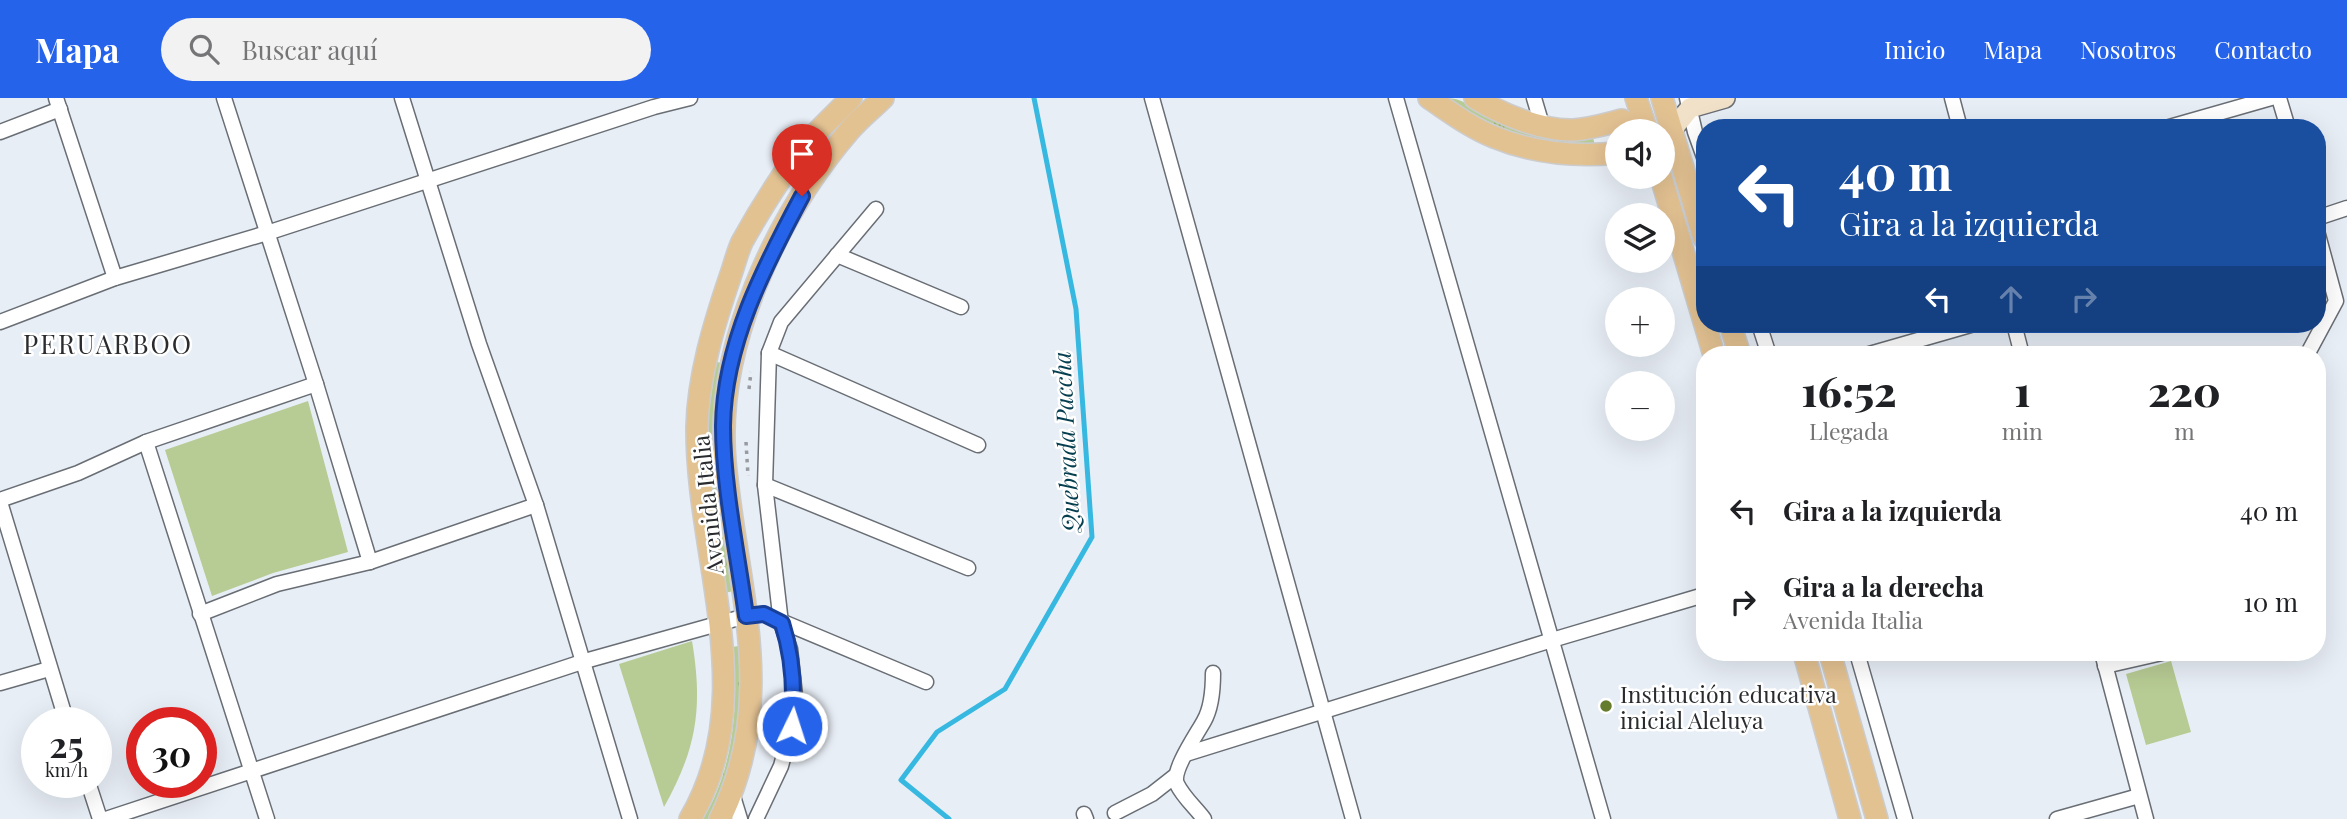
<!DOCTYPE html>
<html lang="es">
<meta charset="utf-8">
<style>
body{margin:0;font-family:"Playfair Display",serif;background:#f2f2f2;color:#202124;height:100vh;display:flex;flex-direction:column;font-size:26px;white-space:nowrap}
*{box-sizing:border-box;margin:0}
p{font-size:23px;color:#757577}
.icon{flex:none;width:38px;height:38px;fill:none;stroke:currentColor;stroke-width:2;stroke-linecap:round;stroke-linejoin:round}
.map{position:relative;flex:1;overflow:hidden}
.panel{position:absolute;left:1696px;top:248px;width:630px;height:315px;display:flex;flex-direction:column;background:#fff;border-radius:28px;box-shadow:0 7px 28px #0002}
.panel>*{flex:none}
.top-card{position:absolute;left:1696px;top:21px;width:630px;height:214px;border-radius:28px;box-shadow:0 7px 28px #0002;background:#1a4fa0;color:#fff;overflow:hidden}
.controls{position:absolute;left:1605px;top:21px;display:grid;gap:14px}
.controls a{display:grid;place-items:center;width:70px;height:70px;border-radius:50%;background:#fff;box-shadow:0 7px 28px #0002;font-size:35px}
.speed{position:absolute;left:21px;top:609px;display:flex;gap:14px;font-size:35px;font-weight:700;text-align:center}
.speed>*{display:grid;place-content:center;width:91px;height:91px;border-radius:50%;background:#fff;box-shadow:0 7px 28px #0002;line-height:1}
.speed small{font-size:18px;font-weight:400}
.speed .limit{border:10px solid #d22;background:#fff;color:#111}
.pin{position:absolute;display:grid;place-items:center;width:60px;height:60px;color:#fff;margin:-72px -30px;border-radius:50% 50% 50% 0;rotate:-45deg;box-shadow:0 0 7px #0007}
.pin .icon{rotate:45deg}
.me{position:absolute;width:77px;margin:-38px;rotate:4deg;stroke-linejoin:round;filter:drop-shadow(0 0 5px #0008)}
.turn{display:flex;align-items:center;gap:24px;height:147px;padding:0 28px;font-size:32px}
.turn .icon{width:91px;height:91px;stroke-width:2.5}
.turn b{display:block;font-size:49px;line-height:60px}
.lanes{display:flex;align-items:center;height:66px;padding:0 28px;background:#0003;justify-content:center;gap:35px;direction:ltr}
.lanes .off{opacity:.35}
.eta{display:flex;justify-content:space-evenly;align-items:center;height:119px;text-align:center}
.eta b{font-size:42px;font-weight:800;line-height:49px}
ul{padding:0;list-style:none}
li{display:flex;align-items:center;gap:21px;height:91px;padding:0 28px}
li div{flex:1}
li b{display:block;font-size:26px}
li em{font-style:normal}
header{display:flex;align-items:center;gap:42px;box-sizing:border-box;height:98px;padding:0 35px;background:#2563eb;color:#fff}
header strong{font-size:33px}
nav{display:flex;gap:38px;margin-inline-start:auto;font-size:24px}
.search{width:490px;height:63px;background:#f2f2f2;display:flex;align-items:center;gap:18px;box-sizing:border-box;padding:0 24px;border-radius:38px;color:#757577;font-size:26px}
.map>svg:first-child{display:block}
</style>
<header>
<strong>Mapa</strong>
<div class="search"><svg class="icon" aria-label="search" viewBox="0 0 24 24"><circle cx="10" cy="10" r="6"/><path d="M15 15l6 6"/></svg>Buscar aquí</div>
<nav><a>Inicio</a><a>Mapa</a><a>Nosotros</a><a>Contacto</a></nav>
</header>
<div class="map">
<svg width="2347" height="721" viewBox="0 0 2347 721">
<defs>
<pattern id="grass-tufts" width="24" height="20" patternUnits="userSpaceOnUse" patternTransform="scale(1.75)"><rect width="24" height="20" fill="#b7cb94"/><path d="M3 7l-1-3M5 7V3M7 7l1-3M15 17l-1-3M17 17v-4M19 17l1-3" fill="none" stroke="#9dae80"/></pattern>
</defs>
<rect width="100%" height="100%" fill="#e8eef6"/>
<g fill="url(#grass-tufts)">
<path d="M1446,0C1467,0 1481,17 1501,23C1530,33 1563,39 1593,40L1595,47C1532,45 1500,33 1446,0Z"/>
<polygon points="716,264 723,265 733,493 725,495 707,363 707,327"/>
<path d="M739,548L742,605L733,661L710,721H703C734,670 739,607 732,549Z"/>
</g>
<g fill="#b7cb94">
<polygon points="308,303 348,454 273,475 212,498 165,352"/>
<path d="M692,543C703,609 697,650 664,709L619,566Z"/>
<polygon points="2171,563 2191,634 2146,647 2126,576"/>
</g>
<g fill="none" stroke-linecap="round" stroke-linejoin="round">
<polyline stroke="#37b8e1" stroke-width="5" points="949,721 901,682 937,634 1005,591 1092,439 1076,211 1034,0"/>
<defs>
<g id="street">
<polyline points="56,0 115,180"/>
<polyline points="224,0 316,286 370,464"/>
<polyline points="402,0 479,246 536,407 630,721"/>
<polyline points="1152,0 1353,721"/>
<polyline points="1396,0 1603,721"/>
<polyline points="1534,0 1542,27"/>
<polyline points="1687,0 1695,34 1704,59"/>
<polyline points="1952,0 1960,30"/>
<polyline points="2279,0 2288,30"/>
<polyline points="2166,30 2271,0"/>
<polyline points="0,34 60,11"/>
<polyline points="2317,120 2347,110"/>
<polyline points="837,157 961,209"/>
<polyline points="0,224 115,180 267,135 654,9 690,0"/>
<polyline points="1759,226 1769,257"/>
<polyline points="2014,226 2022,257"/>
<polyline points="769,255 978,347"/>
<polyline points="1866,257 1974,226"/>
<polyline points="2307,257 2336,203 2317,133"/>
<polyline points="146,344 267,721"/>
<polyline points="765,387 968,470"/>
<polyline points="0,402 78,375 146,344 316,286"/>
<polyline points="0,404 67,625"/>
<polyline points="200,516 277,486 370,464 536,407"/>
<polyline points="1857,555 1905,721"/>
<polyline points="2102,555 2146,721"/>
<polyline points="2105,568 2162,555"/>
<polyline points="0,585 49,571"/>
<polyline points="1186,656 1552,542 1704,497"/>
<polyline points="88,684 100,721"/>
<polyline points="732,695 740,721"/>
<polyline points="1115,715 1152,696 1175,678"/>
<polyline points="1084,716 1086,721"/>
<polyline points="106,721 585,563 746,518 764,516 926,584"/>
<polyline points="756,721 781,668 792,627 795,598 790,551 781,525 765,387 769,255 781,224 876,111"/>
<path d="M1204,721C1196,710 1183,699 1177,686C1171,673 1197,636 1204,623C1212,609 1213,591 1213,575"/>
<polyline points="2057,721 2139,698"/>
</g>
<polyline id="secondary" points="1672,32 1690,10 1725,0"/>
<g id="primary">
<path d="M1429,0C1450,14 1471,30 1494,39C1533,55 1576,59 1617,55"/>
<path d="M1475,0C1501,16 1542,33 1573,32C1590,31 1606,26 1622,22L1639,33"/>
<polyline points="1636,0 1647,33"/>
<polyline points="1662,0 1704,140"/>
<polyline points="1661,79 1714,257"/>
<polyline points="1730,226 1740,257"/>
<polyline points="1804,555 1850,721"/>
<polyline points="1830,555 1877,721"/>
<path d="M690,721C762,599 696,459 697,329C698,279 714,226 730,179C734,168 737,155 742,144C758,115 777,85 796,58C812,37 833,19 851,0"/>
<path d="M720,721C780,599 736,489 725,363C715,249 776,118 849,33C859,21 872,11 883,0"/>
</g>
</defs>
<use href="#street" stroke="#696e75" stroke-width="17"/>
<use href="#secondary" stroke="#696e75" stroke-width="22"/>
<use href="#primary" stroke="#cccccd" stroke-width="24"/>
<g stroke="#979ba1" stroke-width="3.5" stroke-dasharray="3.5 5" stroke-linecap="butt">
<polyline points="749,291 751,274"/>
<polyline points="746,344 748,378"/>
</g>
<use href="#street" stroke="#fff" stroke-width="14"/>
<use href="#secondary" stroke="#f1e1c9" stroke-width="19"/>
<use href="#primary" stroke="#e3c292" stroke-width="21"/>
</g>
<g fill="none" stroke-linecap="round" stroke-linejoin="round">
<defs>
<path id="route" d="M792,628C795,592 793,559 782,525L764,516L746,518C738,458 723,388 723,328C724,246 764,169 802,98"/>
</defs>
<use href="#route" stroke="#184099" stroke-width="18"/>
<use href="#route" stroke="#2563eb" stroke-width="12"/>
</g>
<circle fill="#657c2d" stroke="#fff" stroke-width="2.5" cx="1606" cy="608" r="7"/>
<g text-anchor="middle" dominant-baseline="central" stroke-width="5" stroke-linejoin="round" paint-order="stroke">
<g font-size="23" fill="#292b2e" stroke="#fff">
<text transform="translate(707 407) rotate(-96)">Avenida Italia</text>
</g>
<g font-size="23" fill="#292b2e" stroke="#fff" text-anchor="start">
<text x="1620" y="595">Institución educativa<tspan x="1620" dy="26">inicial Aleluya</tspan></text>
</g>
<g font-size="24" font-style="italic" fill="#053e4f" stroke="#fff">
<text transform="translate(1065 344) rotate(-93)">Quebrada Paccha</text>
</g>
<g font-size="26" letter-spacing="2" fill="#292b2e" stroke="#fff">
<text x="108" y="245">PERUARBOO</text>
</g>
</g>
</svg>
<div class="controls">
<a><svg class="icon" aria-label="sound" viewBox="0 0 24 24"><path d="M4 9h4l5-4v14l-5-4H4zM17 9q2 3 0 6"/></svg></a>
<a><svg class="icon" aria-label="layers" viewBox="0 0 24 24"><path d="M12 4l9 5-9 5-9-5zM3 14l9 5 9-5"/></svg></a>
<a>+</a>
<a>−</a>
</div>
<div class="speed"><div>25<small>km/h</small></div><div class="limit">30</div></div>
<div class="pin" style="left:802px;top:98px;background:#d93025"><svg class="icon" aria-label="arrive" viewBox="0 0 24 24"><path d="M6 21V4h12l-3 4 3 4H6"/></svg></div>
<svg class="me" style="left:792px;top:628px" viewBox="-20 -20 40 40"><circle r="17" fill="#2563eb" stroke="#fff" stroke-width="3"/><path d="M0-11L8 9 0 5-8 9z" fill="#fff"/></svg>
<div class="top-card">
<div class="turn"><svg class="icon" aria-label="left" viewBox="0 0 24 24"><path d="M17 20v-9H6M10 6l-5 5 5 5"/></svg><div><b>40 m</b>Gira a la izquierda</div></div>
<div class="lanes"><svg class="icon" aria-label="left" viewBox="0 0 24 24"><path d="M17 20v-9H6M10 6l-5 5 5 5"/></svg><svg class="icon off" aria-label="ahead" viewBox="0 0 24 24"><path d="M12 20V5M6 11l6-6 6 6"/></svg><svg class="icon off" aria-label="right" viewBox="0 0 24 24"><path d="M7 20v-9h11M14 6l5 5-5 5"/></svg></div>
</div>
<section class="panel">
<div class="eta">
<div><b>16:52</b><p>Llegada</p></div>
<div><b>1</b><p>min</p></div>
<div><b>220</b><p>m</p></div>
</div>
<ul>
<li><svg class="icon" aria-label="left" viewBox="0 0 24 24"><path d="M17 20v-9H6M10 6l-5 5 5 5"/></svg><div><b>Gira a la izquierda</b></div><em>40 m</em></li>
<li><svg class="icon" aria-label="right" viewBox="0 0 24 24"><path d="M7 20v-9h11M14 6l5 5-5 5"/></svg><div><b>Gira a la derecha</b><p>Avenida Italia</p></div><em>10 m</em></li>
</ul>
</section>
</div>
